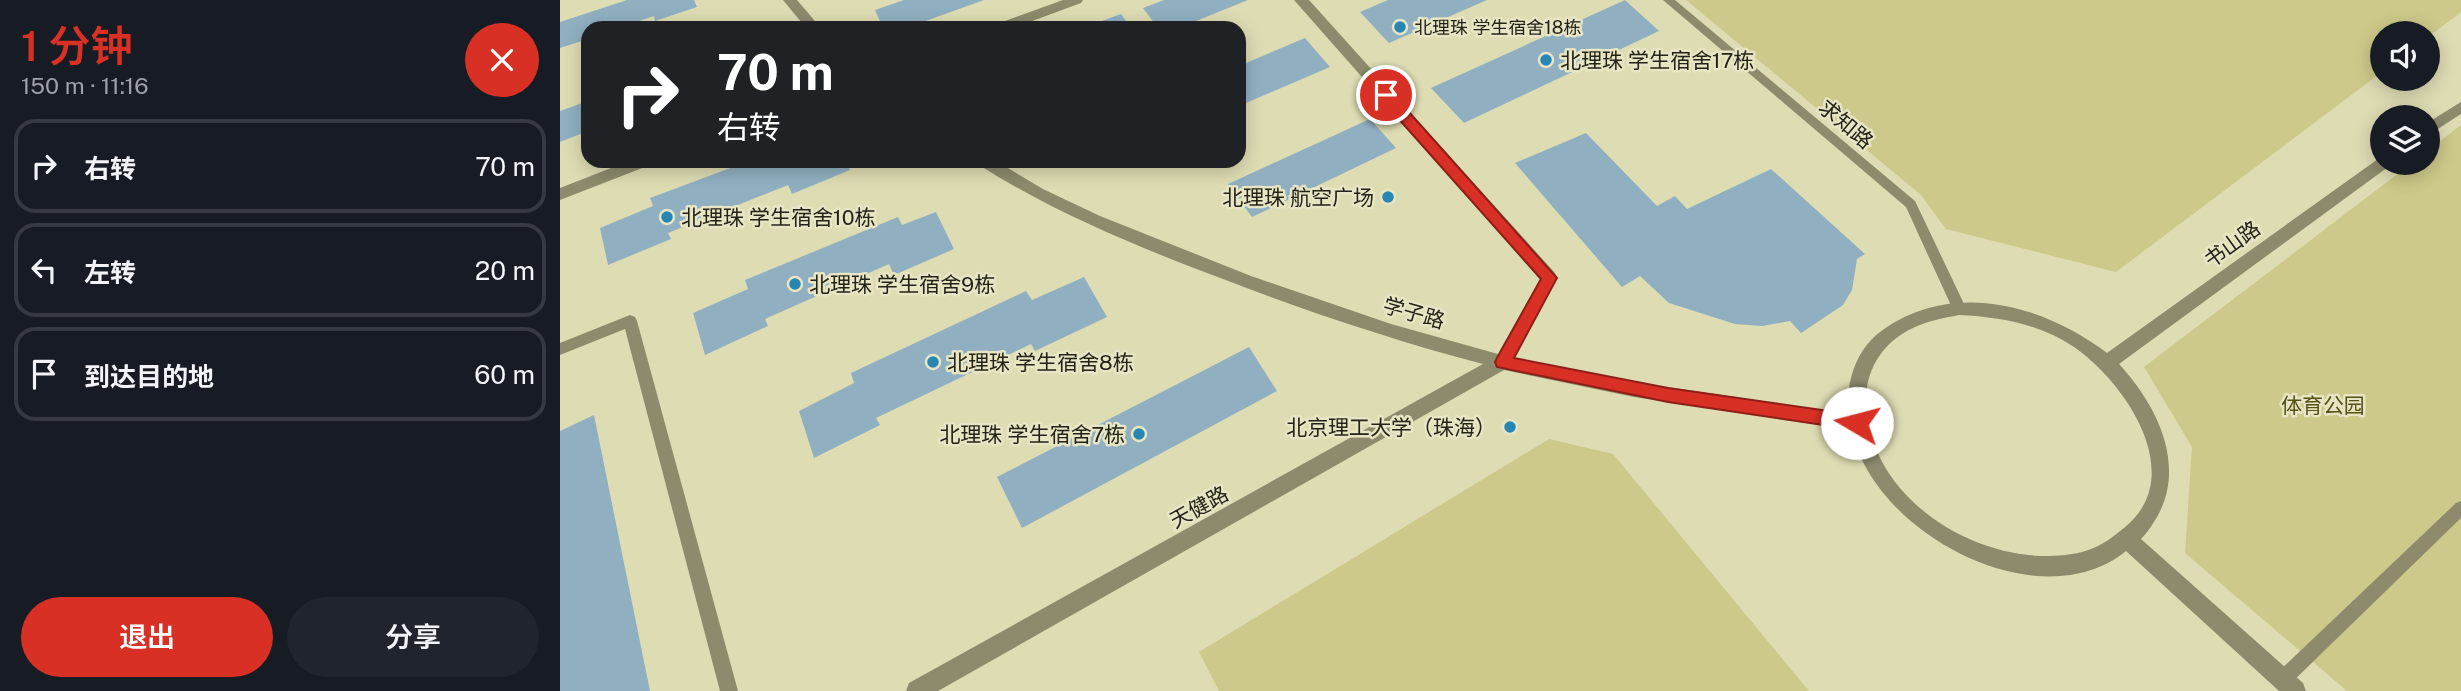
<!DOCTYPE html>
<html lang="zh">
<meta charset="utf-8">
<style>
body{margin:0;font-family:"Public Sans","Noto Sans SC",sans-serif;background:#20242c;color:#f1f3f6;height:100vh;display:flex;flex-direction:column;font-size:26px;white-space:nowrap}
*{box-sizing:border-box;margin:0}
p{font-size:23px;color:#9ea1a6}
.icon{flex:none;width:38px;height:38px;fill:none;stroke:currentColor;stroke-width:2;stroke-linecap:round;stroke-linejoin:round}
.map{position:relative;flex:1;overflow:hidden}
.panel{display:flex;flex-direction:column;background:#171b24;width:560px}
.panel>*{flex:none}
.banner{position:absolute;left:21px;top:21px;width:665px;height:147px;border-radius:21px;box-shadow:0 4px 18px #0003;background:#202124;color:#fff;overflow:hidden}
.controls{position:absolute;left:1810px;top:21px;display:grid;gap:14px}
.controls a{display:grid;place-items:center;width:70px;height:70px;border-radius:50%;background:#171b24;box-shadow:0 4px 18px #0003;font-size:35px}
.pin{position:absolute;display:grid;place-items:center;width:60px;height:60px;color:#fff;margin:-30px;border:4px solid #fff;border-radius:50%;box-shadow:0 2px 7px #0007}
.me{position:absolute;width:77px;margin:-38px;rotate:278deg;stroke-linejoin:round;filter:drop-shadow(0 0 5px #0008)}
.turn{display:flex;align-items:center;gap:24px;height:147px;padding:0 21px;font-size:32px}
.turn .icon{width:91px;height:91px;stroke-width:2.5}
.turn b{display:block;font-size:49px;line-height:60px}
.round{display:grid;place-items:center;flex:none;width:74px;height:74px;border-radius:37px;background:#20242c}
.head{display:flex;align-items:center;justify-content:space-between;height:119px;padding:0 21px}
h1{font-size:42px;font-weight:600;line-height:52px;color:#d93025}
.button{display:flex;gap:14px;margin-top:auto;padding:14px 21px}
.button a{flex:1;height:80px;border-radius:42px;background:#d93025;color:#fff;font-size:28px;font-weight:600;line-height:80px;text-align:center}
.button a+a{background:#20242c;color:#f1f3f6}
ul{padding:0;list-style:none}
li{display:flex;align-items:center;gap:21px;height:94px;margin:0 14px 10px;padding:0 7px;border:4px solid #363941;border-radius:21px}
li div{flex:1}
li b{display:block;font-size:26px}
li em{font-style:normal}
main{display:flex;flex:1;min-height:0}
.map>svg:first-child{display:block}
</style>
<main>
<section class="panel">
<div class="head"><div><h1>1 分钟</h1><p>150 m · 11:16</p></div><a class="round" style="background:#d93025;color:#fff"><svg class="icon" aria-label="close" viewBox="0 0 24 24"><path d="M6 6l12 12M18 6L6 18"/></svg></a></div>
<ul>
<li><svg class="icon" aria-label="right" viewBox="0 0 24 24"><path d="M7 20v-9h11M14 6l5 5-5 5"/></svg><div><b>右转</b></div><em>70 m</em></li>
<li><svg class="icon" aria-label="left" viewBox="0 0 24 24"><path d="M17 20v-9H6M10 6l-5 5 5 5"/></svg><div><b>左转</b></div><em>20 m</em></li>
<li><svg class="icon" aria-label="arrive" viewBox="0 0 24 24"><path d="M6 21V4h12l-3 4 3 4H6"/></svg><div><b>到达目的地</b></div><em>60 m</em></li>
</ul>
<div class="button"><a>退出</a><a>分享</a></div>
</section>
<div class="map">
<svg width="1901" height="691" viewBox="0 0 1901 691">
<rect width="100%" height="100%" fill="#e7e5c4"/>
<path fill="#dedcb3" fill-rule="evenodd" d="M0,0H1901V691H0ZM28,28H679V161H28ZM1822,33H1867V79H1822ZM1822,117H1867V163H1822Z"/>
<g fill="#cdc98a">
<polygon points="1126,0 1901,0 1901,12 1867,38 1867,33 1822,33 1822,72 1556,272 1386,229 1361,195"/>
<polygon points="1901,125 1901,691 1787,691 1625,553 1632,447 1584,367 1852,163 1867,163 1867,151"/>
<polygon points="989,439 1053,454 1249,691 659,691 639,652"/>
</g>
<g fill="#90b0c2">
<polygon points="67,0 134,0 137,7 95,21 94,16 58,28 28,28 28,39 0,48 0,22"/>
<polygon points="344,0 424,0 346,28 323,28 315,10"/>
<polygon points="604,0 688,0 619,28 598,28 583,8"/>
<polygon points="828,0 927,0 829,43 800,12"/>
<polygon points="1065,0 1099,31 904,123 871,88"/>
<polygon points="561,14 571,28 523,28"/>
<polygon points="745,38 770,67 679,106 679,66"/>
<polygon points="28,101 28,131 0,142 0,111"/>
<polygon points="810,119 836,148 692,217 668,184"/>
<polygon points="1026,133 1097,206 1115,196 1127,209 1211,169 1305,254 1297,259 1292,290 1283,305 1241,333 1230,321 1202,326 1175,324 1109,303 1080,276 1062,287 955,163"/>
<polygon points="189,161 286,161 290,170 232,194 228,185 108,233 111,239 48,265 40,228 93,206 90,198"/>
<polygon points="376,212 394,249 334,275 329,264 205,319 208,326 145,355 133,313 188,289 185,280 338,217 342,225"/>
<polygon points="524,277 547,317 475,351 471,344 316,418 320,425 254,458 239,411 294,383 291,373 466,291 472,300"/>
<polygon points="689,347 717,391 462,528 437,477"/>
<polygon points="34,415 90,691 0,691 0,431"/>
</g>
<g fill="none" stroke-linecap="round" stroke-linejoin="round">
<g fill="#8d8b6c" fill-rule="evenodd">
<polygon points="1103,0 1115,0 1355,201 1406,308 1404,312 1394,312 1346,207"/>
<polygon points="70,315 75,317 77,321 178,691 160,691 65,329 0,355 0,343"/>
<polygon points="1901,501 1901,518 1728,686 1722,689 1716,686 1713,680 1716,674 1896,503"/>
</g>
<g fill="#8d8b6c" fill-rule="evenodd">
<polygon points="223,0 237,0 261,28 246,28"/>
<polygon points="503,0 523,0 521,3 453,28 432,28 434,25"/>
<path d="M734,0H749L995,273L997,278L954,358L1074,382L1288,414C1286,381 1296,348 1324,329C1394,280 1484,305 1547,353L1818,159L1822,158V163H1831L1828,167L1559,364C1596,404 1627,464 1597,517C1592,525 1588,532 1581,539L1743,683L1746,691H1719L1566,551C1479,622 1312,532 1292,430L1074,397L944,370L378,691H346L349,683L923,364C832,340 743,310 655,276C573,245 493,212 419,165L416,161H436L483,189L540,216L691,276L831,324L938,354L980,279ZM1399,315C1440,317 1480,324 1514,347C1566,383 1629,476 1564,528C1549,540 1537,549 1518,553C1425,572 1305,500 1306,398C1307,366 1325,341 1353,328C1367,321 1384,318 1399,315Z"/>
<polygon points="1901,102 1901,114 1867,136 1867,123"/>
<polygon points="69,161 93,161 90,165 0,200 0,188"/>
</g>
</g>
<polygon fill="#d93025" stroke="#8d1f18" stroke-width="2" points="826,91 831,92 997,278 954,358 1108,388 1297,415 1303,417 1306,423 1303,428 1297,430 1108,402 937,367 935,362 937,358 981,279 821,99 821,92"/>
<g fill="#2786b2" stroke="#e7e5c4" stroke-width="2.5">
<circle cx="840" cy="27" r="7"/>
<circle cx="986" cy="60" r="7"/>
<circle cx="828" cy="197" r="7"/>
<circle cx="107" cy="217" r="7"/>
<circle cx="235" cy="284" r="7"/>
<circle cx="373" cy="362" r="7"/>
<circle cx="950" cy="427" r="7"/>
<circle cx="579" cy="434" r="7"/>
</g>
<g text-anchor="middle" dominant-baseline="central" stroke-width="5" stroke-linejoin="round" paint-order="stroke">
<g font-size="18" fill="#242317" stroke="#e7e5c4" text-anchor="start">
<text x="854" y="27">北理珠 学生宿舍18栋</text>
</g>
<g font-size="21" fill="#242317" stroke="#e7e5c4" text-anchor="start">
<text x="1000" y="60">北理珠 学生宿舍17栋</text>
<text x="814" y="197" text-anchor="end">北理珠 航空广场</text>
<text x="121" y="217">北理珠 学生宿舍10栋</text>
<text x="249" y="284">北理珠 学生宿舍9栋</text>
<text x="387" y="362">北理珠 学生宿舍8栋</text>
<text x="936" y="427" text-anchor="end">北京理工大学（珠海）</text>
<text x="565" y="434" text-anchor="end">北理珠 学生宿舍7栋</text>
</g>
<g font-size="21" fill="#242317" stroke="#e7e5c4">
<text transform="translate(1286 124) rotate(40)">求知路</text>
<text transform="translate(1672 244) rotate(-36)">书山路</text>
<text transform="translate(854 313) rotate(16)">学子路</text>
<text transform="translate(639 507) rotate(-29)">天健路</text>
</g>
<g font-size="21" fill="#575217" stroke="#e7e5c4">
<text x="1763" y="405">体育公园</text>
</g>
</g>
</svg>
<div class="controls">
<a><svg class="icon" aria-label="sound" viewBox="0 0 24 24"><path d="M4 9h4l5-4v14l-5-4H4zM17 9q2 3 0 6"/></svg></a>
<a><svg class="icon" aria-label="layers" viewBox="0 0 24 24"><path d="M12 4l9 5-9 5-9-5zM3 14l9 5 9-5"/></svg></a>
</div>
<div class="pin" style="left:826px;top:95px;background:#d93025"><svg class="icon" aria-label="arrive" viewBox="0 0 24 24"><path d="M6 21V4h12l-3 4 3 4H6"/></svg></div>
<svg class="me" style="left:1297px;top:423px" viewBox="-20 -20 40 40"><circle r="19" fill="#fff"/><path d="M0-13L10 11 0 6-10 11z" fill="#d93025"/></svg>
<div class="banner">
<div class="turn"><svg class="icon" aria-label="right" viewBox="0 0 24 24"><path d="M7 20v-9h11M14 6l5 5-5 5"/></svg><div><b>70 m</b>右转</div></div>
</div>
</div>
</main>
